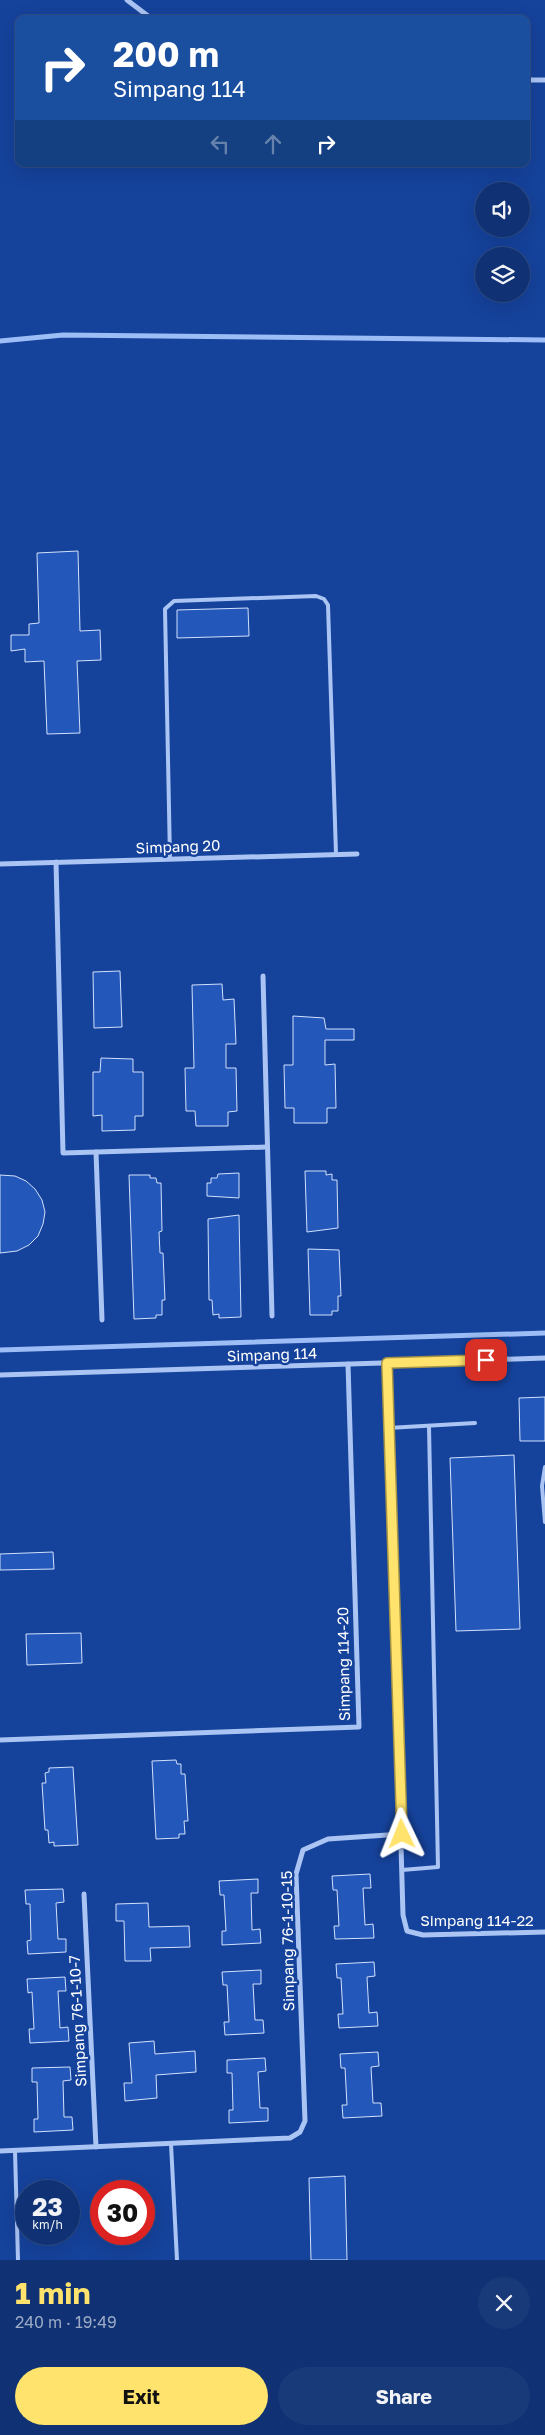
<!DOCTYPE html>
<meta charset="utf-8">
<style>
body{margin:0;font-family:"Golos Text",sans-serif;background:#193a79;color:#f1f3f6;height:100vh;display:flex;flex-direction:column;font-size:19px;white-space:nowrap}
*{box-sizing:border-box;margin:0}
p{font-size:16px;color:#9caac5}
.icon{flex:none;width:28px;height:28px;fill:none;stroke:currentColor;stroke-width:2;stroke-linecap:round;stroke-linejoin:round}
.map{position:relative;height:2260px;overflow:hidden}
.side{display:flex;flex-direction:column;background:#103274;flex:1}
.side>*{flex:none}
.guide{position:absolute;left:15px;top:15px;width:515px;height:152px;border-radius:10px;box-shadow:0 5px 20px #0002,0 0 0 1px #304d86;background:#1a4fa0;color:#fff;overflow:hidden}
.fabs{position:absolute;left:475px;top:182px;display:grid;gap:10px}
.fabs a{display:grid;place-items:center;width:55px;height:55px;border-radius:50%;background:#103274;box-shadow:0 5px 20px #0002,0 0 0 1px #304d86;font-size:25px}
.speed{position:absolute;left:15px;top:2180px;display:flex;gap:10px;font-size:25px;font-weight:700;text-align:center}
.speed>*{display:grid;place-content:center;width:65px;height:65px;border-radius:50%;background:#103274;box-shadow:0 5px 20px #0002,0 0 0 1px #304d86;line-height:1}
.speed small{font-size:12px;font-weight:400}
.speed .limit{border:8px solid #d22;background:#fff;color:#111}
.pin{position:absolute;display:grid;place-items:center;width:42px;height:42px;color:#fff;margin:-21px;border-radius:10px;box-shadow:0 2px 8px #0006}
.me{position:absolute;width:55px;margin:-28px;rotate:358deg;stroke-linejoin:round;filter:drop-shadow(0 0 4px #0008)}
.turn{display:flex;align-items:center;gap:18px;height:105px;padding:0 15px;font-size:22px}
.turn .icon{width:65px;height:65px;stroke-width:2.5}
.turn b{display:block;font-size:35px;line-height:42px}
.lanes{display:flex;align-items:center;height:48px;padding:0 15px;background:#0003;justify-content:center;gap:25px;direction:ltr}
.lanes .off{opacity:.35}
.round{display:grid;place-items:center;flex:none;width:52px;height:52px;border-radius:26px;background:#193a79}
.summary{display:flex;align-items:center;justify-content:space-between;height:85px;padding:0 15px}
h1{font-size:30px;font-weight:700;line-height:38px;color:#ffe36c}
.action{display:flex;gap:10px;margin-top:auto;padding:10px 15px}
.action a{flex:1;height:58px;border-radius:30px;background:#ffe36c;color:#111;font-size:20px;font-weight:700;line-height:58px;text-align:center}
.action a+a{background:#193a79;color:#f1f3f6}
.map>svg:first-child{display:block}
</style>
<div class="map">
<svg width="545" height="2260" viewBox="0 0 545 2260">
<rect width="100%" height="100%" fill="#15429b"/>
<g fill="none" stroke-linecap="round" stroke-linejoin="round">
<g stroke="#9cbdf5" stroke-width="5">
<polyline points="0,341 63,335 545,340"/>
<polyline points="0,1350 545,1333"/>
</g>
</g>
<g fill="#2357b9" stroke="#d2e1fd">
<polygon points="78,551 80,631 100,630 101,660 77,661 80,733 47,734 44,661 25,662 25,649 11,651 11,635 29,635 29,624 39,623 37,553"/>
<polygon points="248,608 249,636 177,638 177,610"/>
<polygon points="120,971 122,1027 94,1028 93,972"/>
<polygon points="222,984 223,1000 234,999 236,1044 226,1044 226,1068 236,1068 237,1111 228,1112 228,1126 196,1126 195,1111 186,1111 185,1068 194,1068 192,985"/>
<polygon points="293,1016 324,1018 326,1029 354,1029 354,1040 325,1040 325,1065 335,1064 336,1108 327,1108 327,1123 294,1123 294,1108 285,1108 284,1065 293,1065"/>
<polygon points="101,1058 133,1059 133,1072 143,1072 143,1116 135,1116 135,1130 102,1131 102,1115 93,1116 93,1072 100,1072"/>
<polygon points="305,1171 326,1171 326,1175 332,1174 332,1180 337,1180 338,1228 307,1232"/>
<polygon points="239,1173 239,1198 207,1196 207,1183 211,1183 211,1178 217,1178 218,1174"/>
<polygon points="0,1175 15,1176 26,1181 35,1189 42,1200 45,1212 43,1224 38,1236 29,1245 17,1251 0,1253"/>
<polygon points="129,1175 150,1175 150,1178 156,1178 157,1183 161,1183 162,1231 159,1232 160,1253 163,1253 165,1300 162,1300 162,1315 156,1315 156,1318 134,1319"/>
<polygon points="239,1215 241,1317 219,1318 219,1314 213,1315 212,1300 209,1300 208,1219"/>
<polygon points="308,1249 339,1250 341,1296 338,1296 338,1311 332,1311 332,1315 310,1315"/>
<polygon points="545,1397 545,1441 520,1441 519,1398"/>
<polygon points="514,1455 520,1629 456,1631 450,1458"/>
<polygon points="53,1552 54,1569 0,1570 0,1554"/>
<polygon points="81,1633 82,1663 27,1665 26,1634"/>
<polygon points="176,1760 177,1764 181,1764 181,1774 185,1774 188,1821 184,1821 185,1834 179,1834 179,1838 156,1839 152,1761"/>
<polygon points="73,1767 78,1845 54,1846 54,1842 49,1843 48,1830 45,1830 42,1783 46,1783 45,1773 49,1772 49,1768"/>
<polygon points="370,1874 371,1888 363,1888 365,1925 373,1924 374,1938 335,1939 334,1926 339,1926 337,1890 333,1890 332,1876"/>
<polygon points="258,1879 258,1893 251,1893 252,1930 260,1929 261,1943 222,1945 222,1931 226,1931 224,1895 220,1895 219,1881"/>
<polygon points="63,1889 64,1902 56,1903 58,1939 66,1939 66,1952 28,1954 27,1941 31,1940 30,1904 26,1904 25,1890"/>
<polygon points="148,1903 149,1927 189,1926 190,1947 150,1948 151,1961 125,1961 124,1921 116,1921 116,1904"/>
<polygon points="374,1962 375,1976 367,1977 369,2013 377,2012 378,2026 339,2028 338,2014 343,2014 341,1978 337,1978 336,1964"/>
<polygon points="261,1970 261,1984 253,1984 255,2020 263,2020 264,2033 225,2035 224,2022 229,2022 227,1985 223,1985 222,1972"/>
<polygon points="65,1977 66,1991 58,1991 60,2028 68,2027 69,2041 30,2043 29,2029 34,2029 32,1992 28,1993 27,1979"/>
<polygon points="154,2041 155,2054 195,2051 196,2072 156,2075 157,2098 125,2101 124,2083 132,2083 129,2043"/>
<polygon points="378,2052 379,2066 371,2067 373,2103 381,2103 382,2116 343,2118 342,2105 347,2105 345,2068 341,2068 340,2054"/>
<polygon points="265,2058 266,2071 258,2072 260,2108 268,2108 268,2121 229,2123 229,2110 233,2110 232,2073 227,2073 227,2060"/>
<polygon points="70,2067 71,2080 63,2081 64,2117 72,2117 73,2130 34,2132 34,2119 38,2119 37,2082 32,2082 32,2068"/>
<polygon points="345,2176 347,2260 311,2260 309,2178"/>
</g>
<g fill="none" stroke-linecap="round" stroke-linejoin="round">
<g stroke="#aac4f3" stroke-width="4">
<polyline points="170,859 165,609 174,601 316,596 324,599 328,605 336,854"/>
<polyline points="388,1428 475,1423"/>
<polyline points="545,1467 542,1486 545,1522"/>
<polyline points="402,1870 438,1867 429,1427"/>
<polyline points="171,2144 177,2260"/>
<polyline points="15,2151 18,2260"/>
</g>
<g stroke="#aac4f3" stroke-width="5">
<polyline points="127,0 152,19"/>
<polyline points="526,80 545,80"/>
<polyline points="56,862 63,1153 267,1147"/>
<polyline points="0,864 357,854"/>
<polyline points="263,976 272,1316"/>
<polyline points="96,1152 102,1320"/>
<polyline points="387,1363 403,1915 407,1931 423,1935 545,1932"/>
<polyline points="0,1375 545,1358"/>
<polyline points="0,1740 359,1727 348,1364"/>
<polyline points="84,1894 96,2147"/>
<polyline points="0,2151 290,2138 300,2132 305,2121 296,1874 303,1850 328,1839 402,1834"/>
</g>
</g>
<g fill="none" stroke-linecap="round" stroke-linejoin="round">
<defs>
<polyline id="route" points="402,1834 387,1363 486,1360"/>
</defs>
<use href="#route" stroke="#a69446" stroke-width="12"/>
<use href="#route" stroke="#ffe36c" stroke-width="9"/>
</g>
<g text-anchor="middle" dominant-baseline="central" stroke-width="5" stroke-linejoin="round" paint-order="stroke">
<g font-size="15" fill="#fff" stroke="#15429b">
<text transform="translate(178 846) rotate(-2)">Simpang 20</text>
<text transform="translate(272 1354) rotate(-2)">Simpang 114</text>
<text transform="translate(343 1664) rotate(-91)">Simpang 114-20</text>
<text x="477" y="1920">Simpang 114-22</text>
<text transform="translate(287 1941) rotate(-91)">Simpang 76-1-10-15</text>
<text transform="translate(77 2021) rotate(-93)">Simpang 76-1-10-7</text>
</g>
</g>
</svg>
<div class="fabs">
<a><svg class="icon" aria-label="sound" viewBox="0 0 24 24"><path d="M4 9h4l5-4v14l-5-4H4zM17 9q2 3 0 6"/></svg></a>
<a><svg class="icon" aria-label="layers" viewBox="0 0 24 24"><path d="M12 4l9 5-9 5-9-5zM3 14l9 5 9-5"/></svg></a>
</div>
<div class="speed"><div>23<small>km/h</small></div><div class="limit">30</div></div>
<div class="pin" style="left:486px;top:1360px;background:#d93025"><svg class="icon" aria-label="arrive" viewBox="0 0 24 24"><path d="M6 21V4h12l-3 4 3 4H6"/></svg></div>
<svg class="me" style="left:402px;top:1834px" viewBox="-20 -20 40 40"><path d="M0-17L14 15 0 8-14 15z" fill="#ffe36c" stroke="#fff" stroke-width="4"/></svg>
<div class="guide">
<div class="turn"><svg class="icon" aria-label="right" viewBox="0 0 24 24"><path d="M7 20v-9h11M14 6l5 5-5 5"/></svg><div><b>200 m</b>Simpang 114</div></div>
<div class="lanes"><svg class="icon off" aria-label="left" viewBox="0 0 24 24"><path d="M17 20v-9H6M10 6l-5 5 5 5"/></svg><svg class="icon off" aria-label="ahead" viewBox="0 0 24 24"><path d="M12 20V5M6 11l6-6 6 6"/></svg><svg class="icon" aria-label="right" viewBox="0 0 24 24"><path d="M7 20v-9h11M14 6l5 5-5 5"/></svg></div>
</div>
</div>
<section class="side">
<div class="summary"><div><h1>1 min</h1><p>240 m · 19:49</p></div><a class="round"><svg class="icon" aria-label="close" viewBox="0 0 24 24"><path d="M6 6l12 12M18 6L6 18"/></svg></a></div>
<div class="action"><a>Exit</a><a>Share</a></div>
</section>
